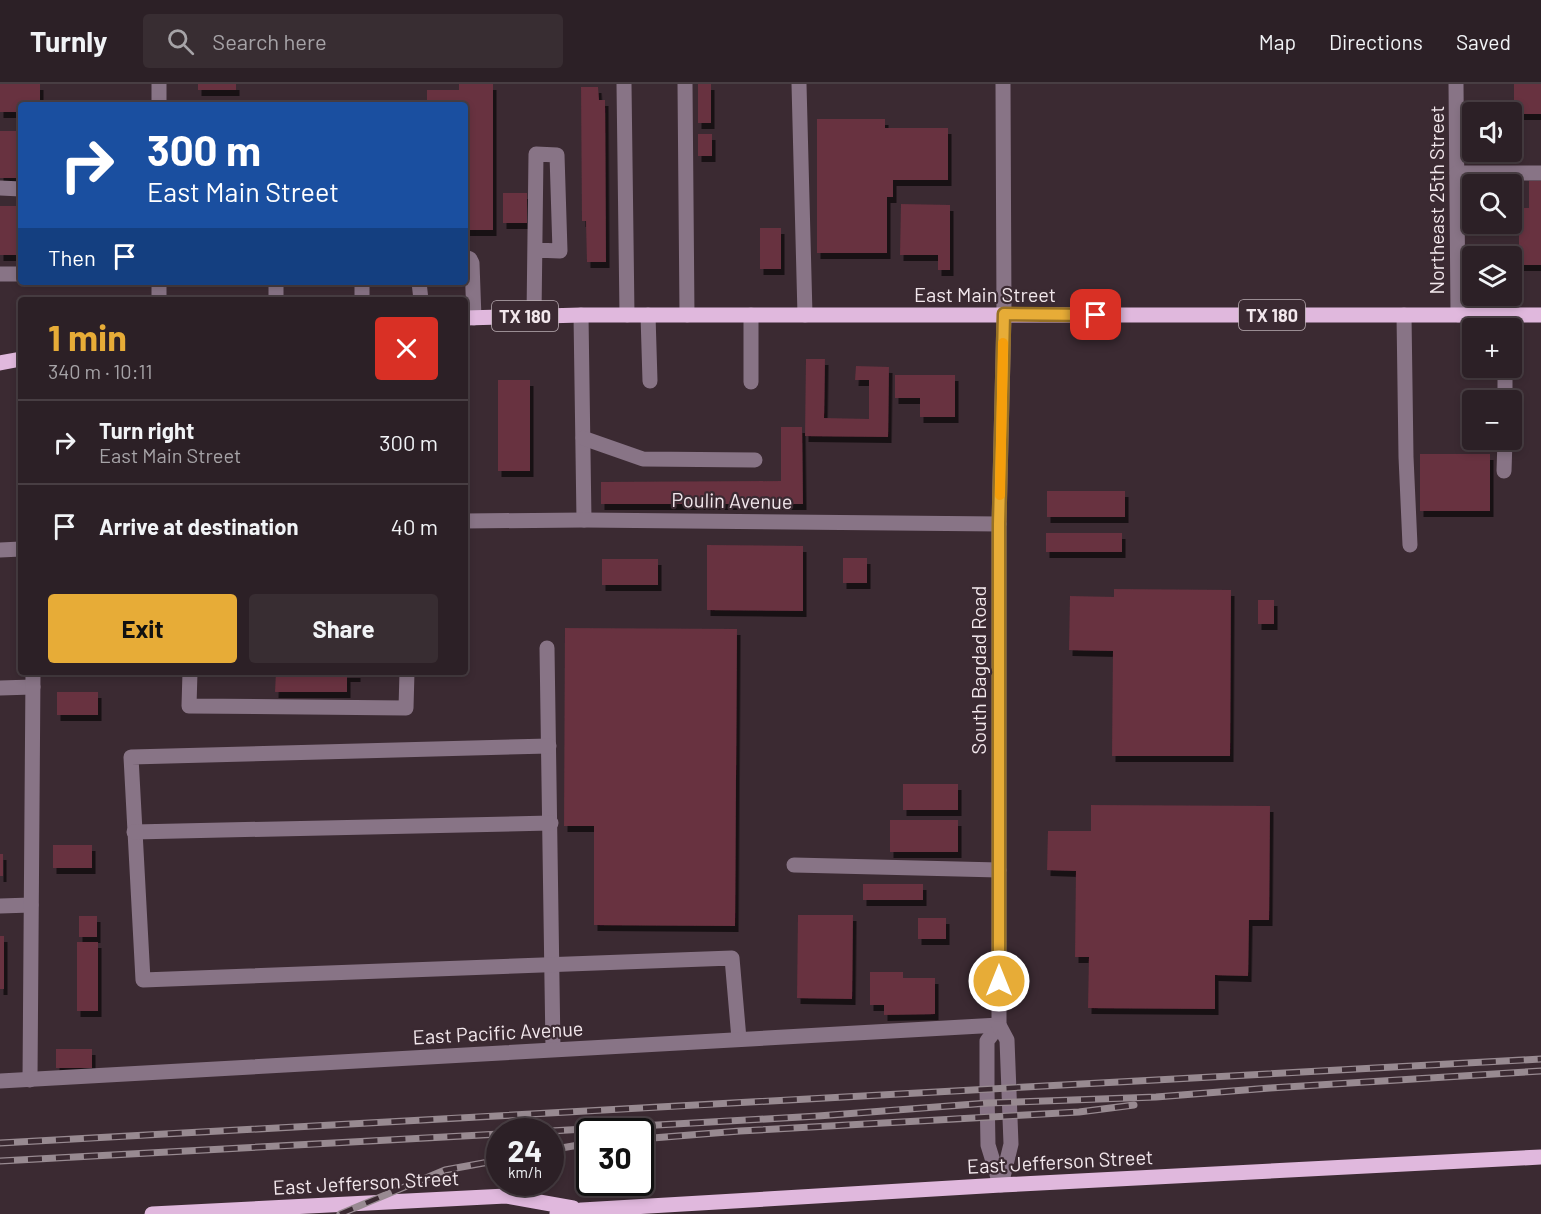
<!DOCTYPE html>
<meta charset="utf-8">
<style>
body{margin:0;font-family:Barlow,sans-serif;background:#382d32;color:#f1f3f6;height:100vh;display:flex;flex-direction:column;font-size:22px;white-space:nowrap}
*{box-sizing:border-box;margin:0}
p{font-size:20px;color:#a6a3a7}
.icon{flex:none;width:33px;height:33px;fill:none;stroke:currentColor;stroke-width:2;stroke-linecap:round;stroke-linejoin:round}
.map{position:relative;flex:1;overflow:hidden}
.panel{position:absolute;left:18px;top:213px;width:450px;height:378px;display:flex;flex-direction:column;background:#2c2026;border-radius:6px;box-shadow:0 3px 9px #0003,0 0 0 2px #483e43}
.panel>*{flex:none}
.banner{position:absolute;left:18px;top:18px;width:450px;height:183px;border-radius:6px;box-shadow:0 3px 9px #0003,0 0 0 2px #483e43;background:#1a4fa0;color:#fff;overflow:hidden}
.fabs{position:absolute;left:1462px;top:18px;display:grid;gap:12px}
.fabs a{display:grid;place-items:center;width:60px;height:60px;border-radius:6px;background:#2c2026;box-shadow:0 3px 9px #0003,0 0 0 2px #483e43;font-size:30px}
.speed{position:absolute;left:486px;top:1034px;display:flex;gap:12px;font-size:30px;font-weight:700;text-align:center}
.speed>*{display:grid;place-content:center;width:78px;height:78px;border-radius:50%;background:#2c2026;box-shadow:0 3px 9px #0003,0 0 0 2px #483e43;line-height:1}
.speed small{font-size:15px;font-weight:400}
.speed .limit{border:3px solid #111;border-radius:9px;background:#fff;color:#111}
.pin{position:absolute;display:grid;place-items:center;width:51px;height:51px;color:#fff;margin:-26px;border-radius:12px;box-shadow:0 3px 9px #0006}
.me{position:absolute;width:66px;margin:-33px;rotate:0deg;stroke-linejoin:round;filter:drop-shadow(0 0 4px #0008)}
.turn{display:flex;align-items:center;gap:21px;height:126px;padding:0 30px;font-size:27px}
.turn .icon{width:78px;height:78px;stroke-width:2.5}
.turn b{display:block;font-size:42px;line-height:51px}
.then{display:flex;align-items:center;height:57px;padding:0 30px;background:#0003;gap:12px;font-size:22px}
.round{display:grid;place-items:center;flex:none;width:63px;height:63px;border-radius:6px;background:#382d32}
.headline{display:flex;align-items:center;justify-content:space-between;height:102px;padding:0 30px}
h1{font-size:36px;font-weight:700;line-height:45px;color:#e7ac37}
.cta{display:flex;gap:12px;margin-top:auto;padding:12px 30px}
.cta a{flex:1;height:69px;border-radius:6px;background:#e7ac37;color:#111;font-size:24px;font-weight:700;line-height:69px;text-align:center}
.cta a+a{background:#382d32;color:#f1f3f6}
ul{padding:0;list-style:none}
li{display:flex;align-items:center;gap:18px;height:84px;padding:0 30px;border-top:2px solid #483e43}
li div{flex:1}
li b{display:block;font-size:22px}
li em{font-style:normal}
header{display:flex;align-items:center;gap:36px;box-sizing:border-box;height:84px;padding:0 30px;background:#2c2026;border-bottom:2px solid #483e43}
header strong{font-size:28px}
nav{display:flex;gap:33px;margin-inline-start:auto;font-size:21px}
.search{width:420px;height:54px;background:#382d32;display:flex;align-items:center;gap:15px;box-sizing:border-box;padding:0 21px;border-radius:6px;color:#a6a3a7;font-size:22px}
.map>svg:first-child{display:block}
</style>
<header>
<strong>Turnly</strong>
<div class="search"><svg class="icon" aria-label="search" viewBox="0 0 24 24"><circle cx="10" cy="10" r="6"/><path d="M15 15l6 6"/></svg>Search here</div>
<nav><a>Map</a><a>Directions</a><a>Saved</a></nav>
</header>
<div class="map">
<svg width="1541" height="1130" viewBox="0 0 1541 1130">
<defs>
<filter id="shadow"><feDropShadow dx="3.5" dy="6" stdDeviation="0" flood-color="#0009"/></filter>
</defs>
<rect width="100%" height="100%" fill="#3b2a32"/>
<g fill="#67313f" filter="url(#shadow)">
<polygon points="0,0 40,0 40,21 21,21 21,28 0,28"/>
<rect x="198" y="0" width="38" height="6"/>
<polygon points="459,0 493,0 493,146 465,146 465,21 427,21 427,6 459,6"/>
<rect x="698" y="0" width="13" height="39"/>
<rect x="1514" y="0" width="27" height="30"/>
<polygon points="581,3 598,3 599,16 605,16 606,178 587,178 586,137 582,137"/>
<rect x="79" y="16" width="18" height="5"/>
<polygon points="817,35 885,35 885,44 948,44 948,96 893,96 893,113 887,113 887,169 817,169"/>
<rect x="0" y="47" width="21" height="47"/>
<rect x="698" y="50" width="14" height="22"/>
<polygon points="1529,97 1541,97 1541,181 1519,181 1519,124 1529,124"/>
<rect x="503" y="109" width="24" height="30"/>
<polygon points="901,120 950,121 950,186 938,186 938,171 900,171"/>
<rect x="0" y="122" width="21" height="49"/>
<rect x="760" y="144" width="21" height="41"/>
<polygon points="806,275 825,275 824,334 869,335 869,296 855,296 856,282 889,283 888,353 805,352"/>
<polygon points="895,291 955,291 955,333 920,333 920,314 895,314"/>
<rect x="498" y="296" width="32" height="91"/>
<polygon points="781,343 802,343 803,420 601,420 601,398 781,397"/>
<rect x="1420" y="370" width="70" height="57"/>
<rect x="1047" y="407" width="78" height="26"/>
<rect x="1046" y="449" width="76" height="19"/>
<polygon points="707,461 803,462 803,527 707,526"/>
<rect x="843" y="474" width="24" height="25"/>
<rect x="602" y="475" width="56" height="26"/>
<polygon points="1114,505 1231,506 1230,672 1112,672 1113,567 1069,566 1070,512 1114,513"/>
<rect x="1258" y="516" width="16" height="24"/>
<polygon points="565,544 737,545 735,842 594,841 594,742 564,742"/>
<polygon points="276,588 357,588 357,592 347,592 347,608 275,608"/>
<rect x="57" y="608" width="41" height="23"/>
<rect x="903" y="700" width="55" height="26"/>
<polygon points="1091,721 1270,722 1269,836 1249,836 1248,892 1215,891 1215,925 1088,924 1089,873 1075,873 1076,787 1047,786 1048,747 1091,747"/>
<rect x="890" y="736" width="68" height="32"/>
<rect x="53" y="761" width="39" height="23"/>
<rect x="0" y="770" width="3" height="22"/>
<rect x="863" y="800" width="60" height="16"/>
<polygon points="798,831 853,831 852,915 797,914"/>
<rect x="79" y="832" width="18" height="21"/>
<rect x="918" y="834" width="28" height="21"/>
<rect x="0" y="852" width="4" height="53"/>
<rect x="77" y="858" width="21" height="69"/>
<polygon points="870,888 903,888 903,894 935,894 935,930 884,931 884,921 870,921"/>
<rect x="56" y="965" width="36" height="19"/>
</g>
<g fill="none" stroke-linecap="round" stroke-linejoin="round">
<g stroke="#887486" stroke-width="15">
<polyline points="624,0 627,231"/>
<polyline points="685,0 687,231"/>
<polyline points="799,0 805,231"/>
<polyline points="1456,0 1458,231"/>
<polyline points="159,21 159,0"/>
<polyline points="1457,89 1541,89"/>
<polyline points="0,104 21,105"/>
<polyline points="465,173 470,175 472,179 474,234"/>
<polyline points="0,190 21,190"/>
<polyline points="362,198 362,216"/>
<polyline points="419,198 421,216"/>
<polyline points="159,216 159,198"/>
<polyline points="276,216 276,198"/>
<polyline points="581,231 584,436"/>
<polyline points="648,231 650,297"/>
<polyline points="751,231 751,298"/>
<polyline points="1404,231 1406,373 1410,461"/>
<polyline points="534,232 536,70 557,71 560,167 535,166"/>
<polyline points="1505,244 1506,231"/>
<polyline points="1505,316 1505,284"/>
<polyline points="583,354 643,375 755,376"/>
<polyline points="1504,387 1505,356"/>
<polyline points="465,437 584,436 999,440"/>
<polyline points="0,466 21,465"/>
<polyline points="547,564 553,965"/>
<polyline points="190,588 189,622 406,624 407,588"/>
<polyline points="0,604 33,603"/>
<polyline points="549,662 131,673 143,896 732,874 739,955"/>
<polyline points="134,748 551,739"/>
<polyline points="794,781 999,786"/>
<polyline points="0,822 31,821"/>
<polyline points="999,941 987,957 987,1006 988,1061 1000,1100"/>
<polyline points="30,996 33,588"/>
<polyline points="0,997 999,941"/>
<polyline points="1001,1101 1011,1060 1007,956 999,941 999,440 1004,230 1003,0"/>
</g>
<g stroke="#e0b8dd" stroke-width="15">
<polyline points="465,234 581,231 1541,231"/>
<polyline points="0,279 21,275"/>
<polyline points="152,1130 506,1112 573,1124"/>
<polyline points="557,1130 582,1126 1001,1101 1541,1073"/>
</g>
<defs>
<g id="rail">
<polyline points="550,1047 818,1032 988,1019 1156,1013 1270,1004 1541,987"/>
<polyline points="640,1055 740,1047 1079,1028 1134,1021"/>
<polyline points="0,1059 1541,975"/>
<polyline points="550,1066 590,1059"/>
<polyline points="0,1077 500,1050"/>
<polyline points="340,1130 445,1086 500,1076"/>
</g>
</defs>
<use href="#rail" stroke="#988a91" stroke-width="7"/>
<use href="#rail" stroke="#3b2a32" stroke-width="4.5" stroke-dasharray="14" stroke-linecap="butt"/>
</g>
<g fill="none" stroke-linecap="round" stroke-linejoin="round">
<defs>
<polyline id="route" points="999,897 999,440 1004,230 1096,231"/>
</defs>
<use href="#route" stroke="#967024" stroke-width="15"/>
<use href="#route" stroke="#e7ac37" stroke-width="10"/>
<polyline stroke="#f59e0b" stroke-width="10" points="1000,411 1003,259"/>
</g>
<g text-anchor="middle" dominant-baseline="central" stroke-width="4.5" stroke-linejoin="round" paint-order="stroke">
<g fill="#3b2a32" stroke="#bbaeb4" stroke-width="1.5">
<rect x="1239" y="216" width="66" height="30" rx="4.5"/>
<rect x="492" y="217" width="66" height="30" rx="4.5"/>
</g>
<g font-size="18" font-weight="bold" fill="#f2e7ec">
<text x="1272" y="231">TX 180</text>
<text x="525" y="232">TX 180</text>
</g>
<g font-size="20" fill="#f2e7ec" stroke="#3b2a32">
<text transform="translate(1436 116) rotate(-90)">Northeast 25th Street</text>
<text x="985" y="210">East Main Street</text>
<text transform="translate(732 416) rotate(1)">Poulin Avenue</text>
<text transform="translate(978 586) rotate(-90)">South Bagdad Road</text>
<text transform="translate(498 948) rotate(-3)">East Pacific Avenue</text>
<text transform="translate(1060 1077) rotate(-3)">East Jefferson Street</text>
<text transform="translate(366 1098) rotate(-3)">East Jefferson Street</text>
</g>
</g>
</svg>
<div class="fabs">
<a><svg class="icon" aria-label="sound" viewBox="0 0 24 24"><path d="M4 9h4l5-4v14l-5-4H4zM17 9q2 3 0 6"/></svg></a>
<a><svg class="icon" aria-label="search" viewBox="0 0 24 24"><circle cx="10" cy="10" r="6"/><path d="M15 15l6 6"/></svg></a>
<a><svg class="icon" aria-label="layers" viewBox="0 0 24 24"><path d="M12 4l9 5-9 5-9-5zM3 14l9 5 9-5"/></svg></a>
<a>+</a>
<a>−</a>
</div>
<div class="speed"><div>24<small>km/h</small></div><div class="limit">30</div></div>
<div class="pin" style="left:1096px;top:231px;background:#d93025"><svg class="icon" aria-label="arrive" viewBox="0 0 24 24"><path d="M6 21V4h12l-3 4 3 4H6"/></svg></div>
<svg class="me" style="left:999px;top:897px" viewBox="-20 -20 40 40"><circle r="17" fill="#e7ac37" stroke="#fff" stroke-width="3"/><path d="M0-11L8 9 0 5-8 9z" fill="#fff"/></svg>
<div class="banner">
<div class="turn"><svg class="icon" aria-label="right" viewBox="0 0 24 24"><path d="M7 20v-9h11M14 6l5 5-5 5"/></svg><div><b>300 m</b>East Main Street</div></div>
<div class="then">Then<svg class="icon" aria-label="arrive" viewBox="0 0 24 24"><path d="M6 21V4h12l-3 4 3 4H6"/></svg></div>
</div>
<section class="panel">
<div class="headline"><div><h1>1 min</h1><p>340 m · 10:11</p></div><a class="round" style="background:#d93025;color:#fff"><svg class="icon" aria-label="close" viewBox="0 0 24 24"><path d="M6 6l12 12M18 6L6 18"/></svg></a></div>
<ul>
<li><svg class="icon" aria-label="right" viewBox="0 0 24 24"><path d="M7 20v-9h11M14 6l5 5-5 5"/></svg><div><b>Turn right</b><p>East Main Street</p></div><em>300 m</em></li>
<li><svg class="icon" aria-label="arrive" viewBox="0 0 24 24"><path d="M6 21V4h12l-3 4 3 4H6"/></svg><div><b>Arrive at destination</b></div><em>40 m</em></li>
</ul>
<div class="cta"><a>Exit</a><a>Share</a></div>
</section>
</div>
